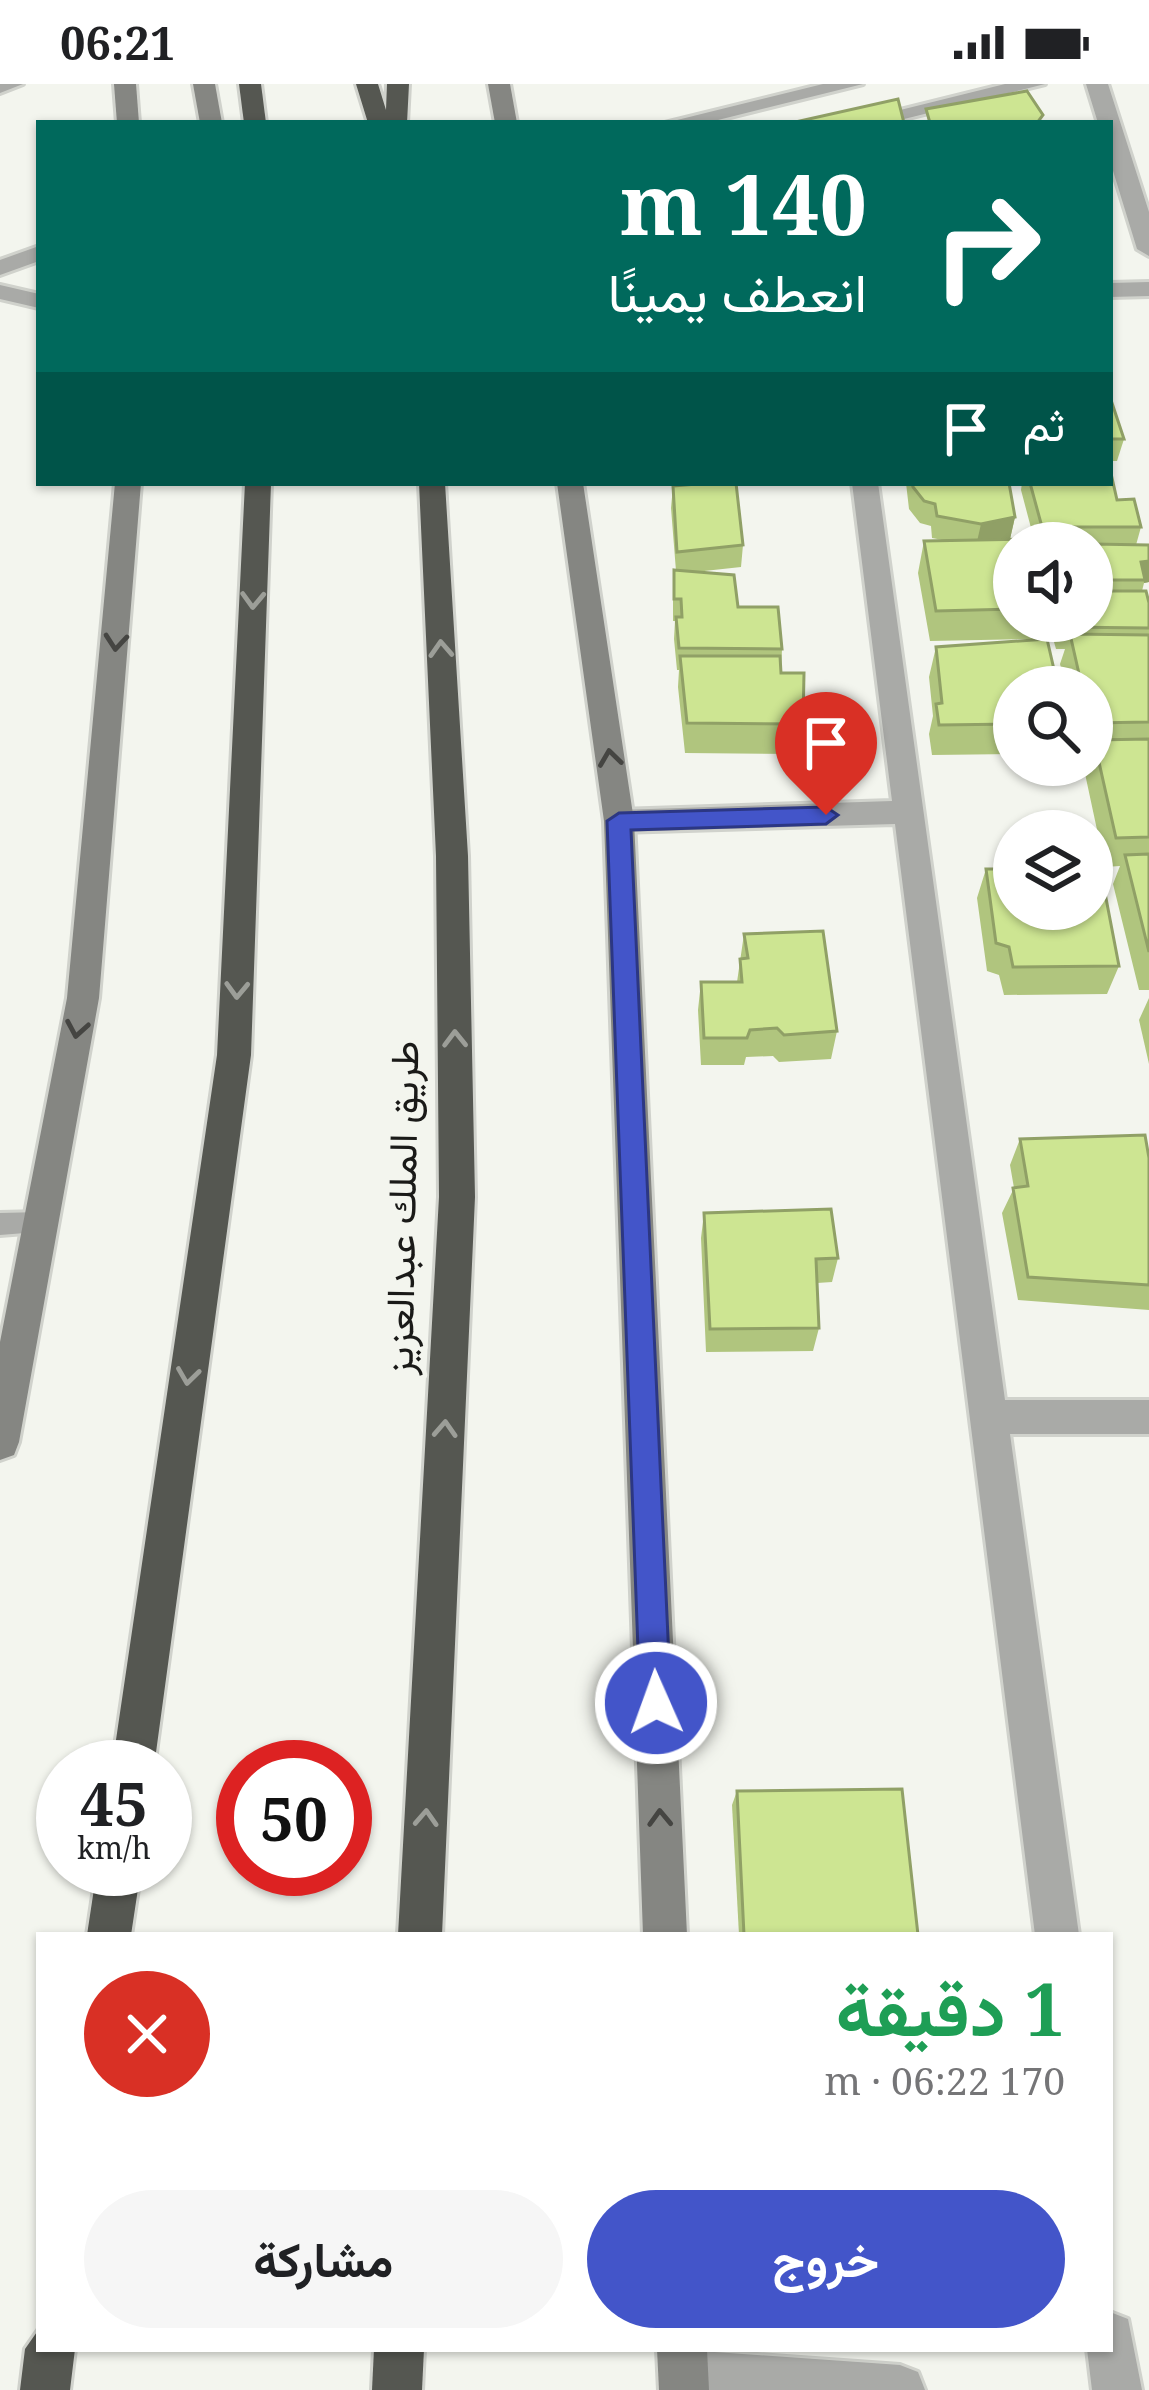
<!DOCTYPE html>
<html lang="ar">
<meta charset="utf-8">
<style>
body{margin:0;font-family:"Noto Serif",Vazirmatn,serif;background:#f6f6f6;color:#202124;direction:rtl;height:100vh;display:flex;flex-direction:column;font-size:45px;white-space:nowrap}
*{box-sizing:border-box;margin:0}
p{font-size:39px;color:#757577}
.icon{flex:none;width:66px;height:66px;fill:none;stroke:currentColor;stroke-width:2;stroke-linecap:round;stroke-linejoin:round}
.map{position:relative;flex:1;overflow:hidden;direction:ltr}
.side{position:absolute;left:36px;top:1848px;width:1077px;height:420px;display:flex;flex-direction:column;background:#fff;border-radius:0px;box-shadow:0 3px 9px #0004;direction:rtl}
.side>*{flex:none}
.hud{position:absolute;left:36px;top:36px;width:1077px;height:366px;border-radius:0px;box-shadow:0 3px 9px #0004;direction:rtl;background:#00695c;color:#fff;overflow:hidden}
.controls{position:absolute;left:993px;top:438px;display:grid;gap:24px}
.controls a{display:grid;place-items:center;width:120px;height:120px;border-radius:50%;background:#fff;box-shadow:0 3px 9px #0004;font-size:60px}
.speed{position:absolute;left:36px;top:1656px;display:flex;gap:24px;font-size:60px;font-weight:700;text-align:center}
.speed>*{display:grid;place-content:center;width:156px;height:156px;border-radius:50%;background:#fff;box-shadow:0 3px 9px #0004;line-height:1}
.speed small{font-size:30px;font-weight:400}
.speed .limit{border:18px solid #d22;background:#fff;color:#111}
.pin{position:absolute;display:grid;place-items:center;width:102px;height:102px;color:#fff;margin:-123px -51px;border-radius:50% 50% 50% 0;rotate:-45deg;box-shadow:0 0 12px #0007}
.pin .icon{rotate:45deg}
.me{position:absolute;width:132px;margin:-66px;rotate:358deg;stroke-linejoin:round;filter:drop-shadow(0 0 9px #0008)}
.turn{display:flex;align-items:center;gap:42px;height:252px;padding:0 48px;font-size:54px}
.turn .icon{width:156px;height:156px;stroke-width:2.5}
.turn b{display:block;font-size:84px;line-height:102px}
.then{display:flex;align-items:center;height:114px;padding:0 48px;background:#0003;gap:24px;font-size:45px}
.round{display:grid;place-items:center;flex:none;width:126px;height:126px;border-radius:63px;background:#f6f6f6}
.head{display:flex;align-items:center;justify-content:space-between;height:204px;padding:0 48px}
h1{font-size:72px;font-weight:700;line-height:90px;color:#1e9e55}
.cta{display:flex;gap:24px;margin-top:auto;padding:24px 48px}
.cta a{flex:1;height:138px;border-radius:72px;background:#4355c9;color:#fff;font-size:48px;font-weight:700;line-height:138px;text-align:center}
.cta a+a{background:#f6f6f6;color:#202124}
.status{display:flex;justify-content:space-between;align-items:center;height:84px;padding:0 60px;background:#fff;direction:ltr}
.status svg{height:33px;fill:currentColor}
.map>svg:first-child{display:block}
</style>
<div class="status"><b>06:21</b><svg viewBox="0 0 49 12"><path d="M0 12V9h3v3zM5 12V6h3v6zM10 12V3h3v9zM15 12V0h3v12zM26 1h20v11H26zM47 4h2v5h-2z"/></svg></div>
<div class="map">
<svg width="1149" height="2306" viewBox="0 0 1149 2306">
<rect width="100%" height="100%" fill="#f3f5ee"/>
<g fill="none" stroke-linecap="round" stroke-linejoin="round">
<defs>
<polygon id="service" points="41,1128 50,1131 54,1139 50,1147 0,1151 0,1129"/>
<g id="minor">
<polygon points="0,0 23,0 0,9"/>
<polygon points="1086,0 1108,0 1149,128 1149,172 1137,165 1110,77 1110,39 1098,39"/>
<polygon points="39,162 39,177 0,191 0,176"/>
<polygon points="1149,198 1149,212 1110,213 1110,199"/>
<polygon points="0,201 39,210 39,224 0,215"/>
<polygon points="852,399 878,399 1005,1316 1149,1316 1149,1350 1010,1350 1079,1851 1035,1851 895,740 619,748 604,737 619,726 892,717"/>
<polygon points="1110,2228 1128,2235 1142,2306 1092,2306 1087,2265 1110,2265"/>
<polygon points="673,2265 900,2281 918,2288 925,2306 671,2306 658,2286 665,2268"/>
</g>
<g id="tertiary">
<polygon points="823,0 863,0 706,39 665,39"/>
<polygon points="1005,0 1045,0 888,39 848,39"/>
</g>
<g id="secondary">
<polygon points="114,0 136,0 139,39 117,39"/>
<polygon points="193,0 215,0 222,39 200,39"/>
<polygon points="488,0 510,0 517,39 495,39"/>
<polygon points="115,399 141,399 99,914 19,1358 14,1371 0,1376 0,1258 67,914"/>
<polygon points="557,399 583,399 634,737 687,1851 643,1851 604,737"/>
<polygon points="657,2265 707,2265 709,2306 659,2306"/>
</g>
<g id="motorway">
<polygon points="239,0 261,0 266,39 244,39"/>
<polygon points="356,0 378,0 386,26 387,0 409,0 407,39 368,39"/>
<polygon points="245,399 271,399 251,971 154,1683 112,1683 217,971"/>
<polygon points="419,399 445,399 468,772 475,1113 442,1851 398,1851 439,1113 436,772"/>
<polygon points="97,1785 141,1785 131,1851 87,1851"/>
<polygon points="39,2245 39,2265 75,2265 70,2306 20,2306 25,2265"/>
<polygon points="374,2265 424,2265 422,2306 372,2306"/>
</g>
</defs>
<use href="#service" stroke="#d0d2cc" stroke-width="6"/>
<use href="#minor" stroke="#d0d2cc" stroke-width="6"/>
<use href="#tertiary" stroke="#d0d2cc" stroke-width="6"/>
<use href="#secondary" stroke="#d0d2cc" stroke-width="6"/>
<use href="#motorway" stroke="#d0d2cc" stroke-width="6"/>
<use href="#service" fill="#a9aaa7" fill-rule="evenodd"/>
<use href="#minor" fill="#a9aaa7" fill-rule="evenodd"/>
<use href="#tertiary" fill="#a9aaa7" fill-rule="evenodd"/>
<use href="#secondary" fill="#858682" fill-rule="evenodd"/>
<use href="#motorway" fill="#555751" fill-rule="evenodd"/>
</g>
<g fill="#b0c57e">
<polygon points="1110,313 1124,355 1117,377 1110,377"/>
<polygon points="906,399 1009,399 1015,433 1010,455 1014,459 1014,537 1038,537 1033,555 930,557 918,489 924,457 948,457 932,454 931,442 920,439 909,425"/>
<polygon points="1022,399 1110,399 1117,416 1141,443 1136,461 1149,461 1149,498 1144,499 1142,507 1149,544 1149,906 1139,906 1113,800 1120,782 1105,783 1084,685 1085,681 1092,681 1092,603 1066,603 1060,580 1065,565 1056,565 1048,537 1092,537 1092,459 1035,459 1021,406"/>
<polygon points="673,402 743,461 741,483 695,488 738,523 782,565 781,589 803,640 799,670 685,669 678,603 679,586 677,586 674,555 675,537 673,537 673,508 674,486 676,487 671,424"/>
<polygon points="936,563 1014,603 1014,670 932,671 929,650 933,632 929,593"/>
<polygon points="986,785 1119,882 1107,910 1004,911 999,891 987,887 977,814"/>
<polygon points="744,850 837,947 831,975 779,978 773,972 746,973 744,981 701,981 698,926 701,898 737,898"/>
<polygon points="1149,914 1149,980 1139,936"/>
<polygon points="1020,1055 1149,1074 1149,1226 1018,1216 1002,1129 1014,1104 1010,1081"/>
<polygon points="704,1129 838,1174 832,1198 817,1199 819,1244 813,1267 706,1268 701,1154"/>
<polygon points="737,1707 918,1851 739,1851 732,1721"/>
</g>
<g fill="#90a066">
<polygon points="1015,433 1010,455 976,462 981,440"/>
<polygon points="1149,477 1149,498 1144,499 1141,478"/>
</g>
<g fill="#cde592" stroke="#90a066" stroke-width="3">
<polygon points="1027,7 1043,31 1037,39 930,39 926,25"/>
<polygon points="898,15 904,39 791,39"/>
<polygon points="1110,313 1124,355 1110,355"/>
<polygon points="1110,385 1117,416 1134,415 1141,443 1042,443 1030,399 1110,399"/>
<polygon points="709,399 736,399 743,461 677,468 673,402"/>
<polygon points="912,399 1009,399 1015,433 981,440 937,432 935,420 924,417 913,403"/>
<polygon points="1027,455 1028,459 1014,459 1014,525 936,527 924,457"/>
<polygon points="1092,460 1149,461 1149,477 1141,478 1145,496 1092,496"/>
<polygon points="674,486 734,491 738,523 778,523 782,565 679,564 676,533 682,533 681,515 674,515"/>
<polygon points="1092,507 1146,507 1149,519 1149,544 1063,543 1061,537 1092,537"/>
<polygon points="1070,550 1149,551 1149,638 1092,639 1092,603 1082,603"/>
<polygon points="1047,555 1058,603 1014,603 1014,640 939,641 936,620 942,619 936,563"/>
<polygon points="680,572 780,572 781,589 804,589 803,640 687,639"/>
<polygon points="1149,655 1149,753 1116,754 1094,656"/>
<polygon points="1149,770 1149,868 1125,771"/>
<polygon points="1092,783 1100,783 1119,882 1013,883 1009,863 996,859 986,785 1014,785 1014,825 1092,825"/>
<polygon points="823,847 837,947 784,951 777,944 750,946 747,954 704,954 701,898 742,898 740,875 748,874 744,850"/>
<polygon points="1145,1051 1149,1074 1149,1201 1028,1193 1013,1104 1028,1102 1020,1055"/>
<polygon points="831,1125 838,1174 816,1175 819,1244 710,1245 704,1129"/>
<polygon points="902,1705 918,1851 744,1851 737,1707"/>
</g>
<defs><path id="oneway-chevron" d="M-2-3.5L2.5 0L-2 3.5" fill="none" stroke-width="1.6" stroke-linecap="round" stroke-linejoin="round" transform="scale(3)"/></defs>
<g stroke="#9c9e98">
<use href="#oneway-chevron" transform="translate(253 516) rotate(92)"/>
<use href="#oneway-chevron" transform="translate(441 565) rotate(-93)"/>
<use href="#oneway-chevron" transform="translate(237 906) rotate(92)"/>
<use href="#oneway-chevron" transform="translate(455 955) rotate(-91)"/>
<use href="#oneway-chevron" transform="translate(188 1292) rotate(98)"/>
<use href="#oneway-chevron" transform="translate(445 1345) rotate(-87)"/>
<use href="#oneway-chevron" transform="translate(426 1734) rotate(-87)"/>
</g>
<g stroke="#454542">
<use href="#oneway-chevron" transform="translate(116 558) rotate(95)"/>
<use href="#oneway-chevron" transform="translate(610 674) rotate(-98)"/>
<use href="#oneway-chevron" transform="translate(77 945) rotate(100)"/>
<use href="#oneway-chevron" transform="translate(660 1734) rotate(-92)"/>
</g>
<polygon fill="#4355c9" stroke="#2c3783" stroke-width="3" points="826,723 838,731 826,740 631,746 671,1619 667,1630 656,1635 644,1630 640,1619 607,737 619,729"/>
<g text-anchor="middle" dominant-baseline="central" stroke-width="9" stroke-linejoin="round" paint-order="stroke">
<g font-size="39" fill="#1a1a18" stroke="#f3f5ee">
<text transform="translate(400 1124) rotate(-89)">طريق الملك عبدالعزيز</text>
</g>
</g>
</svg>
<div class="controls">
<a><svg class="icon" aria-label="sound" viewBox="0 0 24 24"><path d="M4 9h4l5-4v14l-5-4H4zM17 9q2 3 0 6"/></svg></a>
<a><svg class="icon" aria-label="search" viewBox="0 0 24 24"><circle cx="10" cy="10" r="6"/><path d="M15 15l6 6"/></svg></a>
<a><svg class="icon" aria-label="layers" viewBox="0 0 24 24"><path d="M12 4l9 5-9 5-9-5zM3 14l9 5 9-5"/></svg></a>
</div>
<div class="speed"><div>45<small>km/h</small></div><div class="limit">50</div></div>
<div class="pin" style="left:826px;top:731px;background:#d93025"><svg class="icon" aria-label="arrive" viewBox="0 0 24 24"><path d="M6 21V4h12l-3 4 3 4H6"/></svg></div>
<svg class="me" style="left:656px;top:1619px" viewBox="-20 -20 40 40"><circle r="17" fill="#4355c9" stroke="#fff" stroke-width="3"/><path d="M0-11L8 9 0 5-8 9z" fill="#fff"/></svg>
<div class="hud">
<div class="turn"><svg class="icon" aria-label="right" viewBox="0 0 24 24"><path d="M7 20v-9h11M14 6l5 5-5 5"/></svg><div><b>140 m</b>انعطف يمينًا</div></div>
<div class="then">ثم<svg class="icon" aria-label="arrive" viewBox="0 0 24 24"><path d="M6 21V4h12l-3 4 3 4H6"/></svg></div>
</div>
<section class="side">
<div class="head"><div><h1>1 دقيقة</h1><p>170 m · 06:22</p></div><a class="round" style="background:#d93025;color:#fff"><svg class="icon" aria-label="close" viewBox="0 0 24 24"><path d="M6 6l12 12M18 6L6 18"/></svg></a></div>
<div class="cta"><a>خروج</a><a>مشاركة</a></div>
</section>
</div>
